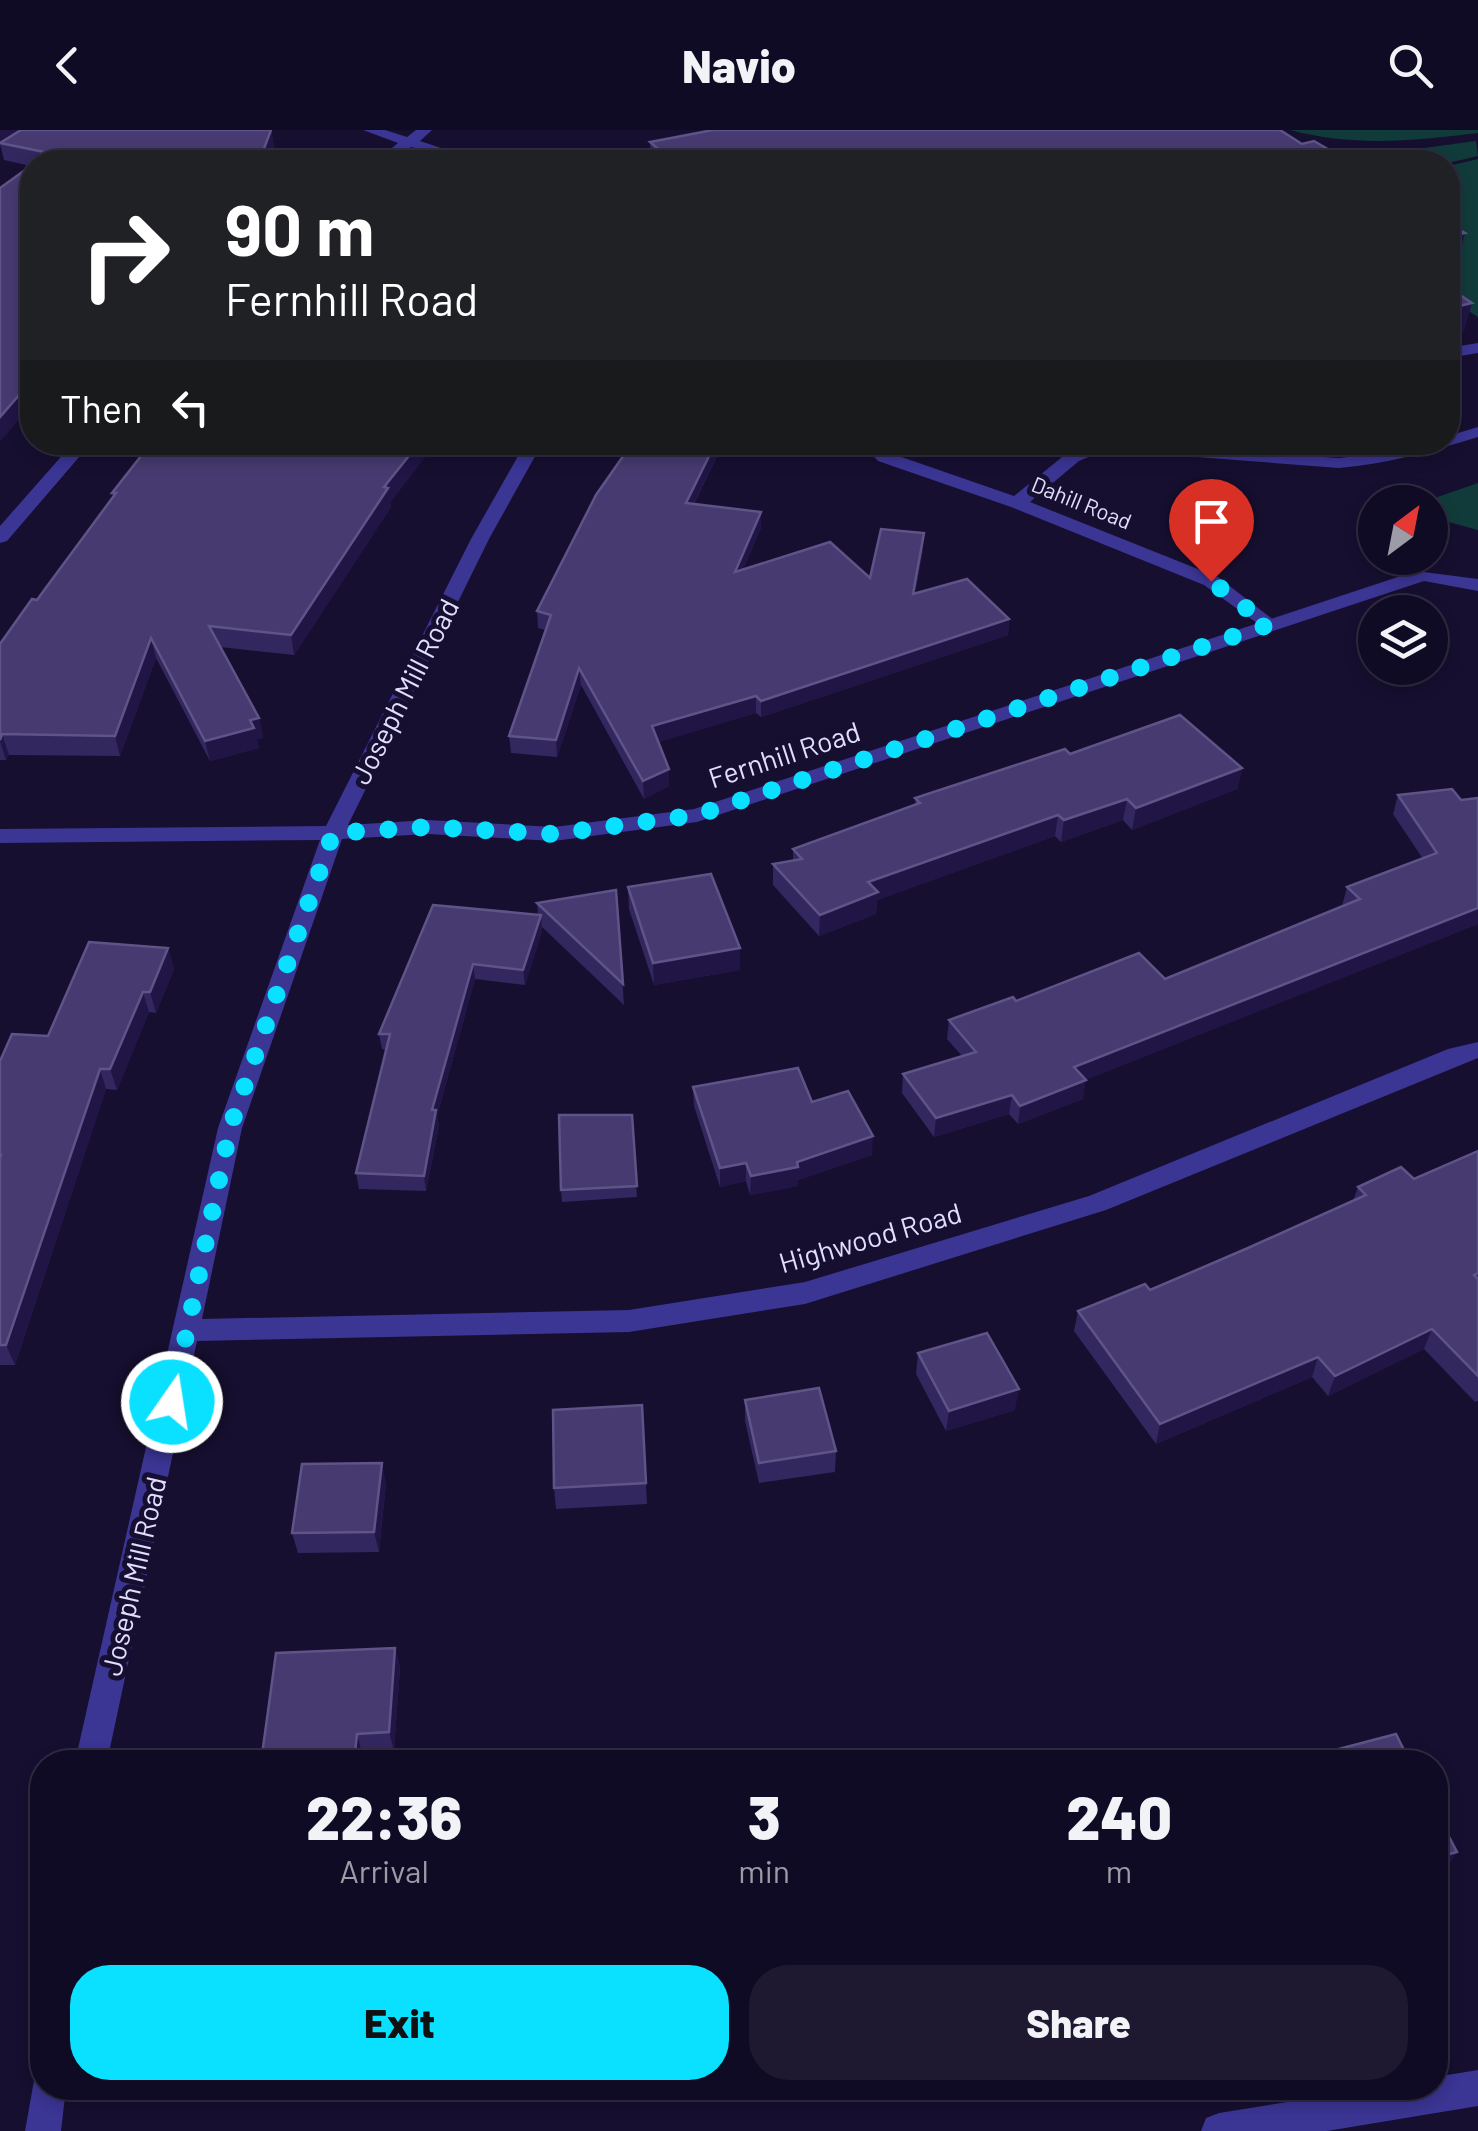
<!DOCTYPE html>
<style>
body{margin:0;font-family:Barlow,sans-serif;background:#1e1931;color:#f1f3f6;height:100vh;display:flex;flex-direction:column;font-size:38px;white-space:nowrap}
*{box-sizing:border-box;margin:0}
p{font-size:32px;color:#9c9ba6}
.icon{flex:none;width:55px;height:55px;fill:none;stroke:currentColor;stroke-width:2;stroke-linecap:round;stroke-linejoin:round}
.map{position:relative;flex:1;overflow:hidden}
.side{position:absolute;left:30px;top:1620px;width:1418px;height:350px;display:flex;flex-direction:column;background:#100b24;border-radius:40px;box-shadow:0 5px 15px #0003,0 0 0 2px #302b41}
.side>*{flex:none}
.hud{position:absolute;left:20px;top:20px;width:1440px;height:305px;border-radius:40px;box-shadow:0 5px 15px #0003,0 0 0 2px #302b41;background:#202124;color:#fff;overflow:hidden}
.needle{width:65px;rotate:32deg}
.tools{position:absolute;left:1358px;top:355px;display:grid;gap:20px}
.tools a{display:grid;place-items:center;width:90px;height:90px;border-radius:50%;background:#100b24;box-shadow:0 5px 15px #0003,0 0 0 2px #302b41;font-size:50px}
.pin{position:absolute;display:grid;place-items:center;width:85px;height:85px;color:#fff;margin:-102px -42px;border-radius:50% 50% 50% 0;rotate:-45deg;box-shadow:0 0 10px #0007}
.pin .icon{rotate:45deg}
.me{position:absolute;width:110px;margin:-55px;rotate:13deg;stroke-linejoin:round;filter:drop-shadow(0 0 8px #0008)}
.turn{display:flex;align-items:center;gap:35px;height:210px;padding:0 40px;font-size:45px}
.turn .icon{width:130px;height:130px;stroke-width:2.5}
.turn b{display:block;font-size:70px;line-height:85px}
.then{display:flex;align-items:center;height:95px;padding:0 40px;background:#0003;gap:20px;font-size:38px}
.eta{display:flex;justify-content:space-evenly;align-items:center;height:170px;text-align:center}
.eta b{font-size:60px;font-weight:800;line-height:70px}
.cta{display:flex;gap:20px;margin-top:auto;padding:20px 40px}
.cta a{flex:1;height:115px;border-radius:40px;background:#0ae0ff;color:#111;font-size:40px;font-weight:800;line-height:115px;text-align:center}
.cta a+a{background:#1e1931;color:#f1f3f6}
header{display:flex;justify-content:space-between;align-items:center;height:130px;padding:0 40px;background:#100b24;font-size:45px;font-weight:800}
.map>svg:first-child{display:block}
</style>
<header><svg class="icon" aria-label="back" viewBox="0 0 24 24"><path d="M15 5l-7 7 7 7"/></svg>Navio<svg class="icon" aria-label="search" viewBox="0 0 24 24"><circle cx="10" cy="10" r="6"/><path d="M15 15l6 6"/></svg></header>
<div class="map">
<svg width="1478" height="2001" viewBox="0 0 1478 2001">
<rect width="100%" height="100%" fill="#160f30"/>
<g fill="#113b3a">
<path d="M1290,0H1478V3C1413,11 1354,17 1290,0Z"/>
<polygon points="1476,11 1478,26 1448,33 1321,32"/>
<polygon points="1478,29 1478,187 1448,168 1448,133 1456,131 1448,124 1448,36"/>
<polygon points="1478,353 1478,400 1430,387 1430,372 1423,372"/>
</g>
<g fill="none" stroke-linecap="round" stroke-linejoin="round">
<g fill="#3b3594" fill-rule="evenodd">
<polygon points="1478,213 1478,223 1448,228 1448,218"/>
<path d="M1478,297V307C1432,321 1387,334 1339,338L1105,320L1079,331L1030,372L1218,447L1275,491V499L1268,501L1204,455L1011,377L878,331L860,312H879L890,323L1014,366L1067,323L1094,312L1339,328C1376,325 1411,312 1448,312V306Z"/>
</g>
<g fill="#3b3594" fill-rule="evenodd">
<polygon points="363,0 385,0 407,7 416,0 432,0 420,11 483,32 463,32 411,17 390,32 375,32 398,13"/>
<polygon points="74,312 92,312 7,411 0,413 0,396"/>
<polygon points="526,312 543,312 489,409 348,695 428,690 554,697 694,679 1416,441 1478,449 1478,461 1424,451 697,692 554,711 428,704 342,709 242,998 202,1189 629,1180 805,1152 1089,1066 1448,919 1478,912 1478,928 1106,1080 805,1174 629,1202 197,1211 107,1632 75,1632 218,998 320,710 0,713 0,699 326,696 471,409"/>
<polygon points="1478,1940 1478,1976 1327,2001 1201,2001 1206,1988 1219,1983 1373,1958 1435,1958 1435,1947"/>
<polygon points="42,1942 42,1958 66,1958 61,2001 25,2001 35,1945"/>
</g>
</g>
<g fill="#33275f">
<polygon points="0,0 271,0 274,17 268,32 32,32 32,274 0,311 31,36 4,30 0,14"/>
<polygon points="650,12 1302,14 1350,32 651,32"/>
<polygon points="632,312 724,312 694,374 761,382 761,398 743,439 870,448 923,419 915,464 1009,489 1008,505 761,587 756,583 658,612 669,656 644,669 581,555 557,627 511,623 509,606 545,500 538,498 537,481"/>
<polygon points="112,363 390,373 391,377 294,525 220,517 259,588 263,608 257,609 259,618 210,631 156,528 120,626 9,625 6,630 0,630 0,514 37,470 113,367"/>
<polygon points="1070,624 1242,638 1237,659 1132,700 1123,690 1061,712 1055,706 877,770 876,784 819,806 773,755 773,734 793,730 793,719 915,675 915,668"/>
<polygon points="1398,665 1461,670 1478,794 1085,950 1083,969 1018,994 1009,984 934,1007 902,963 903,944 962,926 947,909 949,890 1016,871 1165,849 1342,776 1347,757 1423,729 1393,684"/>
<polygon points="628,757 740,840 654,855 629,779"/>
<polygon points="616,760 624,875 542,797 542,801 525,855 475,849 437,986 439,996 426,1061 359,1059 356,1043 386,920 382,919 379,904 538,785 537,773"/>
<polygon points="168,818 174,839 156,883 149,882 117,960 106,959 15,1235 0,1235 0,931 48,906"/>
<polygon points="693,957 812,972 872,1025 798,1050 798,1056 750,1065 746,1051 720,1057 694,976"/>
<polygon points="632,985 637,1067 562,1072 561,1060"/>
<polygon points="1478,1021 1478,1271 1475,1272 1424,1219 1328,1266 1312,1247 1156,1314 1074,1201 1078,1181 1150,1160 1248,1118 1353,1071 1358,1057 1414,1049"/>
<polygon points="918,1223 1015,1280 946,1301 916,1244"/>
<polygon points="745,1270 836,1321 835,1342 759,1353 745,1291"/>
<polygon points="642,1275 647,1374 556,1379 554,1358"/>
<polygon points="386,1353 379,1422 298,1423 292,1403"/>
<polygon points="395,1518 400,1537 394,1621 362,1623 276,1523"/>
</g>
<g fill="#201545">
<polygon points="0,0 21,0 0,14"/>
<polygon points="271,0 274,17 268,32 259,32"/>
<polygon points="1465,103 1458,130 1448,133 1448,107"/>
<polygon points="1472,173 1464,201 1448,205 1448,179"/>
<polygon points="32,250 32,274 0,311 0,287"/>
<polygon points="420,312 437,312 390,373 391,377 294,525 291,505 384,357"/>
<polygon points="716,312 724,312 686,389 686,373"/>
<polygon points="761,382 761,398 735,459 735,442"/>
<polygon points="924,403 923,419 911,481 913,464"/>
<polygon points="1009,489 1008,505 761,587 761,571"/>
<polygon points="151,508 156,528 120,626 115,606"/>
<polygon points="579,538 581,555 557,627 556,610"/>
<polygon points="756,566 756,583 653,614 652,596"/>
<polygon points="259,588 263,608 257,609 259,618 210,631 205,611 250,590"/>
<polygon points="2,604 9,625 6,630 0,611"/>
<polygon points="1242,638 1237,659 1132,700 1136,678"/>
<polygon points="669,639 669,656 644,669 643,651"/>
<polygon points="1127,669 1123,690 1061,712 1064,690"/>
<polygon points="1058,685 1055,706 877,770 876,784 819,806 820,785 868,752"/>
<polygon points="1478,778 1478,794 1071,956 1074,937"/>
<polygon points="541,785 542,801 525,855 523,840"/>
<polygon points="168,818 174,839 156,883 150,862"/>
<polygon points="740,818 740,840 654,855 653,833"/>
<polygon points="473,834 475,849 437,986 439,996 426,1061 424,1046 432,980"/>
<polygon points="143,862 149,882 117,960 110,939"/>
<polygon points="100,939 106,959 15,1235 6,1215"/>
<polygon points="1086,950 1083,969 1018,994 1020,976"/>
<polygon points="1012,965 1009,984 934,1007 936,988"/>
<polygon points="873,1006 872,1025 798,1050 798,1056 750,1065 751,1046"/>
<polygon points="746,1033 746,1051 720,1057 720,1038"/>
<polygon points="1432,1199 1424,1219 1328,1266 1335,1246"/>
<polygon points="1318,1227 1312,1247 1156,1314 1160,1294"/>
<polygon points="1019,1259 1015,1280 946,1301 949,1281"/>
<polygon points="382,1333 386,1353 379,1422 374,1402"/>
<polygon points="395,1518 400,1537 394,1621 389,1602"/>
<polygon points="357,1604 362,1623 361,1632 354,1632"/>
<polygon points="1457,1722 1446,1740 1435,1743 1435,1728"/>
</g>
<g fill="#463a70" stroke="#5e5487" stroke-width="2.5">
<polygon points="21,0 271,0 259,32 36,32 49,23 0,13"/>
<polygon points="713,0 1280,0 1302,14 1314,11 1350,32 673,32 650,12"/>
<polygon points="32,35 32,250 0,287 0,58"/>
<polygon points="1448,93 1465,103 1448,107"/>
<polygon points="1448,157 1472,173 1448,179"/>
<polygon points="152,312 420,312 384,357 388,358 291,505 209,496 259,588 250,590 254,598 205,611 151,508 115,606 2,604 0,610 0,514 32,469 37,470 45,459 116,363 112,363"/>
<polygon points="633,312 716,312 686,373 761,382 735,442 830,412 870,448 881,399 924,403 913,464 967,449 1009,489 761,571 756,566 652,596 669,639 643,651 579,538 556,610 509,606 551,485 537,481 596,365"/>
<polygon points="1180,585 1242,638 1136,678 1127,669 1064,690 1058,685 868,752 878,762 820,785 773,734 802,729 793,719 920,673 915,668 1065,619 1070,624"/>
<polygon points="1452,659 1461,670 1478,668 1478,778 1074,937 1086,950 1020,976 1012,965 936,988 903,944 976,922 949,890 1013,867 1016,871 1139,823 1165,849 1360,769 1347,757 1437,723 1398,665"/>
<polygon points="711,744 740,818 653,833 628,757"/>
<polygon points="616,760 623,854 537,773"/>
<polygon points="433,775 541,785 523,840 473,834 432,980 436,980 424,1046 356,1043 390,904 379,904"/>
<polygon points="89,812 168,818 150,862 143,862 110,939 100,939 6,1215 0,1215 0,1029 1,1025 0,1025 0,931 12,904 48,906"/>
<polygon points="798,938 812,972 848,961 873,1006 797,1032 798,1037 751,1046 746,1033 720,1038 693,957"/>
<polygon points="559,985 632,985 637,1056 561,1060"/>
<polygon points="1478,1021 1478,1143 1474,1145 1478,1149 1478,1246 1432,1199 1335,1246 1318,1227 1160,1294 1078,1181 1145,1154 1150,1160 1248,1118 1366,1065 1358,1057 1401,1037 1414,1049"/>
<polygon points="987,1203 1019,1259 949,1281 918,1223"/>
<polygon points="819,1258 836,1321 759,1333 745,1270"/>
<polygon points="642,1275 646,1353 554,1358 553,1280"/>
<polygon points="382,1333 374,1402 292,1403 302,1334"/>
<polygon points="395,1518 389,1602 357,1604 354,1632 261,1632 276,1523"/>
<polygon points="1396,1604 1410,1632 1311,1632 1308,1627"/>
<polygon points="1435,1680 1457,1722 1435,1728"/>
</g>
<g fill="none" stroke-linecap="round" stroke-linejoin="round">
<polyline stroke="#0ae0ff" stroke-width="18" stroke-dasharray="0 32.4" points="172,1272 230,998 333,703 428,697 554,704 697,685 1268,495 1211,451"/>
</g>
<g text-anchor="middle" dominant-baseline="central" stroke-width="10" stroke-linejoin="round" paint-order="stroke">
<g font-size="22" fill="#e2deff" stroke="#160f30">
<text transform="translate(1082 372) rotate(22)">Dahill Road</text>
</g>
<g font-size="28" fill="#e2deff" stroke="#160f30">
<text transform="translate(404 561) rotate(-63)">Joseph Mill Road</text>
<text transform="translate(784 624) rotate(-18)">Fernhill Road</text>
<text transform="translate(870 1107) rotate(-16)">Highwood Road</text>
<text transform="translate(133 1446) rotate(-77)">Joseph Mill Road</text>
</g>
</g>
</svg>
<div class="tools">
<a><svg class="needle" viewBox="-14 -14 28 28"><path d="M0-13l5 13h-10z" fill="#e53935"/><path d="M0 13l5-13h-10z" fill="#9c9ba6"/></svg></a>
<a><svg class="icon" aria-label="layers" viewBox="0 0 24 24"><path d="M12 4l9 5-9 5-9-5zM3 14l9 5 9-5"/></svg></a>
</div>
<div class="pin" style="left:1211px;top:451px;background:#d93025"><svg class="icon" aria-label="arrive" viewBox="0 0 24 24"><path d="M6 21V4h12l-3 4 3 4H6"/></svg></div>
<svg class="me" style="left:172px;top:1272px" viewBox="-20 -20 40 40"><circle r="17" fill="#0ae0ff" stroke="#fff" stroke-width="3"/><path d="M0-11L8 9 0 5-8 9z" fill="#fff"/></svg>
<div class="hud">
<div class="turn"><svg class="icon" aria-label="right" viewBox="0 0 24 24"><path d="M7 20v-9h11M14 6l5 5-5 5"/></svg><div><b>90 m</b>Fernhill Road</div></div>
<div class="then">Then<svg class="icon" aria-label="left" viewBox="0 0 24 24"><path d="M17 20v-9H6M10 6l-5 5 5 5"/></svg></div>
</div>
<section class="side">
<div class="eta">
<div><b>22:36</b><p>Arrival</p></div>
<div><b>3</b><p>min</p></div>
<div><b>240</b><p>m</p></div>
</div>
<div class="cta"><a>Exit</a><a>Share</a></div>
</section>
</div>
